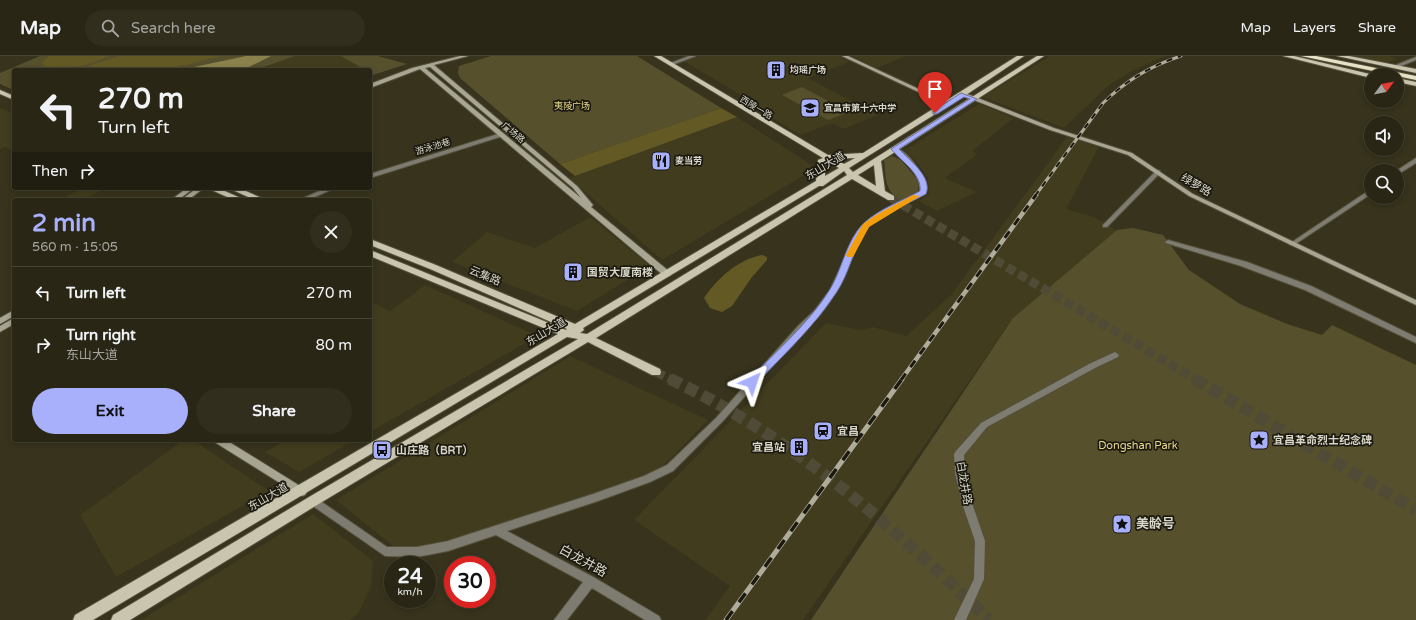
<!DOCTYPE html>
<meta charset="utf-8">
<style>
body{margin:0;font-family:"Varela Round","Noto Sans SC",sans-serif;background:#312e1e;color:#f1f3f6;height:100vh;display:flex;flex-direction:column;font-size:15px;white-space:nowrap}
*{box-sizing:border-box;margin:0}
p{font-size:13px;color:#a5a5a0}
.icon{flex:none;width:22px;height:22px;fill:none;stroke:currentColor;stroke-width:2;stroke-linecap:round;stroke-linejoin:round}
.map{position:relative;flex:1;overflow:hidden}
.drawer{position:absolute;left:12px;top:142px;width:360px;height:244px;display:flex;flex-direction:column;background:#292615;border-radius:4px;box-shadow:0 2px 6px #0003,0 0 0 1px #454334}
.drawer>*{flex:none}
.banner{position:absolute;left:12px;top:12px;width:360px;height:122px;border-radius:4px;box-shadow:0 2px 6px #0003,0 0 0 1px #454334;background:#292615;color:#f1f3f6;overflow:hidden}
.needle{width:26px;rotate:58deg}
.buttons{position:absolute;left:1364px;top:12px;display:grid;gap:8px}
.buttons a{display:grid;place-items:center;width:40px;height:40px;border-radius:50%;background:#292615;box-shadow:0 2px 6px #0003,0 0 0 1px #454334;font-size:20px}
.speed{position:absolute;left:384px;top:500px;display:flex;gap:8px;font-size:20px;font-weight:700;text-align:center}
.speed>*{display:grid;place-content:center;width:52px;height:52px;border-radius:50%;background:#292615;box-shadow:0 2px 6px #0003,0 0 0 1px #454334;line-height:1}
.speed small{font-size:10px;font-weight:400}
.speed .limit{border:6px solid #d22;background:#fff;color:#111}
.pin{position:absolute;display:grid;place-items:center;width:34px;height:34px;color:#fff;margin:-41px -17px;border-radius:50% 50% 50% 0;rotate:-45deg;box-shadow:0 0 4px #0007}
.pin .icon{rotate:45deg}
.me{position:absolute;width:44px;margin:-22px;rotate:42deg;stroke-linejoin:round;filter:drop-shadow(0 0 3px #0008)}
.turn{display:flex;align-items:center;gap:14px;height:84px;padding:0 20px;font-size:18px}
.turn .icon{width:52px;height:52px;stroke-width:2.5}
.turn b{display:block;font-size:28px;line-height:34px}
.then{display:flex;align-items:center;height:38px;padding:0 20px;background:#0003;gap:8px;font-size:15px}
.round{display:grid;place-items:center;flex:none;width:42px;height:42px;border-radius:21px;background:#312e1e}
.summary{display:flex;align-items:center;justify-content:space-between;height:68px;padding:0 20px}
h1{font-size:24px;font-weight:700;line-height:30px;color:#a8b0fc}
.cta{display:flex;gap:8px;margin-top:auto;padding:8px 20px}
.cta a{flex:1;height:46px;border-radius:24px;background:#a8b0fc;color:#111;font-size:16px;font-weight:700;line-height:46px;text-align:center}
.cta a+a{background:#312e1e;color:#f1f3f6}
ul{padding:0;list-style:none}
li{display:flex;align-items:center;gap:12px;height:52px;padding:0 20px;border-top:1px solid #454334}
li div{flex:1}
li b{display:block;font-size:15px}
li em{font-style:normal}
header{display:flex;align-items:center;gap:24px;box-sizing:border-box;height:56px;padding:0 20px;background:#292615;border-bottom:1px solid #454334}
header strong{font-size:19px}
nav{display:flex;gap:22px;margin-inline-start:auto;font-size:14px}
.search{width:280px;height:36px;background:#312e1e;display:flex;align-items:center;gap:10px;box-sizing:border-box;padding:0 14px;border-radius:22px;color:#a5a5a0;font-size:15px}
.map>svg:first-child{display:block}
</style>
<header>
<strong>Map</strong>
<div class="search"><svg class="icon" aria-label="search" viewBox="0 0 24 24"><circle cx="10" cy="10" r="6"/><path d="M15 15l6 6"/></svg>Search here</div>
<nav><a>Map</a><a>Layers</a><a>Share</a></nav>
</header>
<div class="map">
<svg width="1416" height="564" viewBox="0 0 1416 564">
<rect width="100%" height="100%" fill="#37331c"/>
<g fill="#413c1d">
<polygon points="295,0 341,0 365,14 255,14"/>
<polygon points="700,0 838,0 850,6 808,22 878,59 844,73 832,67 801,79 742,45 748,43 683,5"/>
<polygon points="852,0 906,0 877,12"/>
<polygon points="1050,0 1165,0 1130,16 1109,29 1064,72 983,41"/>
<polygon points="1352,0 1389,0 1397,3 1386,7"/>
<polygon points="979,48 1014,62 972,95 978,98 945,122 977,136 937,155 919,145 929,138 928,122 917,106 905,94"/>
<polygon points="0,52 14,57 14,95 5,91 0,93"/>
<polygon points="737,61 810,108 812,112 808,117 662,204 569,122"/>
<polygon points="1067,81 1099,91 1066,153 1096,162 1117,174 1013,262 803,564 705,564 730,530 634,464 826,267 861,274 873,271 906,280 951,239"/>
<polygon points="84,132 107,132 82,144 74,144 66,140"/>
<polygon points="590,161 650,210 577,255 452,206 487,176 535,192"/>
<polygon points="425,229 538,280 370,376 370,245 390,255"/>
<polygon points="570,300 708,364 671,402 658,413 628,426 511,467 421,491 393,490 336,444"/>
<polygon points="184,384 193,384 269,435 116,521 80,459"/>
<polygon points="286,384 355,384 299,416 265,396"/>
<polygon points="313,458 373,505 371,530 359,556 350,564 141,564"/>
</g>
<g fill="#56502d">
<polygon points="40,0 295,0 255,14 14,14 14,34 0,28 0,17"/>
<polygon points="341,0 378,0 407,8 373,19 370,17 370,14 365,14"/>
<polygon points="491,0 637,0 721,52 560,108 460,22 458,17 459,10"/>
<polygon points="802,31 849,56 828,64 782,39"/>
<path d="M892,100L901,104L919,125L918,135L902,145C884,135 886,122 884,104Z"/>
<polygon points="1133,172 1163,179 1189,214 1240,248 1287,268 1322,279 1332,269 1416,309 1416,564 811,564 1013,262 1117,174"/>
</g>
<g fill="#635924">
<polygon points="49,0 110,0 83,10 45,11 42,6"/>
<polygon points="120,0 220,0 165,14 85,14 91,9"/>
<polygon points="721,52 737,61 575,120 560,108"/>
<path d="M762,199L767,201V204L752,221L732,250L722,256L710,252L704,242C718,222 737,204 762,199Z"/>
</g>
<polygon fill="#8b814c" points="246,0 271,0 243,14 180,14"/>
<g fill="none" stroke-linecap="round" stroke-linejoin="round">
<g stroke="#4f4b36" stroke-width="9" stroke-dasharray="9 4.5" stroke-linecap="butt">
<polyline points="891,142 1197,324"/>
<polyline points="656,316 672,324"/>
</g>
<g stroke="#4f4b36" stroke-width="12" stroke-dasharray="12 6" stroke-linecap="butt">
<path d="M670,323C791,380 894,471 989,564"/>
<polyline points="1195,323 1416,454"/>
</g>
<defs>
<g id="street">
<polygon points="689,0 696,0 672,9 668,8"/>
<polygon points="1416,1 1416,4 1396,12 1391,11"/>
<polygon points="501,77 503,78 503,80 370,122 370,118"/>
<path d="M895,91C910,97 926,120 926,136L881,161L869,170L860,183L837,235L820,259L804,274L722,366L673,415L650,426L598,445L507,475L595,522L659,560L661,564H645L592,532L567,564H554L583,526L496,479L448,495L417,501L385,500L310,448L308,445L310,442L313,441L316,442L387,491H417L448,485L593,438L644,420L667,409L716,362L798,270L814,255L830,234L854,183L864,168L877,159L920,135C920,117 906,106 893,94V92Z"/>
<polygon points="1416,102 1416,107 1397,119 1397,115 1396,115"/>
<polygon points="1158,114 1160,115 1160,117 1107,171 1103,171 1103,169 1156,115"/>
<polygon points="326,132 335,132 308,144 299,144"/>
<polygon points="1371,133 1371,138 1294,189 1290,189 1289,188"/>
<polygon points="1168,184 1247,206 1311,230 1416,281 1416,287 1305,234 1241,210 1166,187 1165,186"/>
<polygon points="1115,296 1119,299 1118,301 1095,312 987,371 964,399 965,417 973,450 985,485 984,523 966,564 954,564 974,523 975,485 963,450 955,417 954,398 956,395 981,367 1089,308"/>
</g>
<g id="secondary">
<path d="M460,0H468L434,9L577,130L593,149L591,151L670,216L671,218L670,220H664L420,13L370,32V28L412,12ZM430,11L573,132L581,142L425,12Z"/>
<polygon points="842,0 848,0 951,48 946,49"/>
<polygon points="961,37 965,37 1054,72 1132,97 1193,138 1416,244 1416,249 1189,140 1128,99 1050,74 961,39"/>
<polygon points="187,132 194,132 178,144 171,144"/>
<polygon points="197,132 204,132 188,144 181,144"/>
<polygon points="14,254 14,260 0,268 0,262"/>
<polygon points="14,262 14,268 0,276 0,270"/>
<polygon points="214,384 226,384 305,433 307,436 305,439 302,440 299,439 216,387"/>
</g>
<g id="primary">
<path d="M654,0H661L828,99L863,97L1017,0H1024L969,37L849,112L853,116L1037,0H1044L881,105L885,135L894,140V144H888L852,123L596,282L660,313L661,316L660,319H652L588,286L317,449L130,564H111L113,559L309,441L578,283L567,281L93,564H73L75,559L558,278L370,200V194L566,274L567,273L430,213L370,189V183L436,209L575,268L816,125L818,104L823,102ZM855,102L844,108L835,103ZM826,104L839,112L825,120ZM874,109L876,130L858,119ZM844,115L847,119L587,278L580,277L584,274L583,272L819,130H823Z"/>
<polygon points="1283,0 1294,0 1374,19 1371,19 1371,22"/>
<polygon points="1337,0 1349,0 1416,13 1416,17"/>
<polygon points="1397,22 1416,26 1416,30 1397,26"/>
<polygon points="0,34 14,40 14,44 0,38"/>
<polygon points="207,132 218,132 245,144 234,144"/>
<polygon points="228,132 239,132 266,144 255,144"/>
</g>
<polygon id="highway" points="1301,0 1316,0 1416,20 1416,24"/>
</defs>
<use href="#street" stroke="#54503b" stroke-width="2"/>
<use href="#secondary" stroke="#54503b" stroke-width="2"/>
<use href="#primary" stroke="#54503b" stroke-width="2"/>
<use href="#highway" stroke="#54503b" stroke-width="2"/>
<use href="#street" fill="#7e7c71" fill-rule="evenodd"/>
<use href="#secondary" fill="#a8a593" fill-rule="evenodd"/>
<use href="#primary" fill="#c9c5ae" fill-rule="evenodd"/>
<use href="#highway" fill="#e7e2c6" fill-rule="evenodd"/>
<defs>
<path id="rail-far2" d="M1035,140L1103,47C1127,24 1150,10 1181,0"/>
<polyline id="rail-far1" points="901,324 1036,139"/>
<polyline id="rail" points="726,564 902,323"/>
</defs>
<use href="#rail-far2" stroke="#afac9c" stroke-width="3"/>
<use href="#rail-far1" stroke="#afac9c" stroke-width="4.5"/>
<use href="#rail" stroke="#afac9c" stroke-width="5"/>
<use href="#rail-far2" stroke="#1c1a10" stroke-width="2" stroke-dasharray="6" stroke-linecap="butt"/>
<use href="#rail-far1" stroke="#1c1a10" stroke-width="3" stroke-dasharray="8" stroke-linecap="butt"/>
<use href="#rail" stroke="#1c1a10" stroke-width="3.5" stroke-dasharray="11" stroke-linecap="butt"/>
</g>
<path fill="#a8b0fc" stroke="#6d72a4" d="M961,37L977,43L899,93C909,104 933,121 926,138C910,147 880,158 868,172C853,191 850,217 836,237C814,271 783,299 756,328H749L748,326L749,324C775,296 809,267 829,235C842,215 846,184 864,167C879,153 902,145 920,135C922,118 902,106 891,93L970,43L964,41L937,58H933V55Z"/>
<polygon fill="#f59e0b" points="913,139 920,140 869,171 853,201 847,201 846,199 863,168 876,159"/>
<defs>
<symbol id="building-square" viewBox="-11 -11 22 22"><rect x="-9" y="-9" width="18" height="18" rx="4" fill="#a8b0fc" stroke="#1c1a10"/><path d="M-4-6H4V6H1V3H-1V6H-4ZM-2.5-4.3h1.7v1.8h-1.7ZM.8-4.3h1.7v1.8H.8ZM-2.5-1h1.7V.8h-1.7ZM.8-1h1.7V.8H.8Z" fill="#111"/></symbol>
<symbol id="school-square" viewBox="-11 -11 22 22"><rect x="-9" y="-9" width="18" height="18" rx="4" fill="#a8b0fc" stroke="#1c1a10"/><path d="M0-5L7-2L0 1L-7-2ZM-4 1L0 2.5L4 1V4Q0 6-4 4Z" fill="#111"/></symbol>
<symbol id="restaurant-square" viewBox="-11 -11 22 22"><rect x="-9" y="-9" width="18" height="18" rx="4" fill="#a8b0fc" stroke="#1c1a10"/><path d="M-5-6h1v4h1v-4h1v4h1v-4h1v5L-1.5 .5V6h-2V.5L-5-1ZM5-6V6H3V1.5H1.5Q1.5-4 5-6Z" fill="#111"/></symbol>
<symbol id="station-square" viewBox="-11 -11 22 22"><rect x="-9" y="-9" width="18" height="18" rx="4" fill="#a8b0fc" stroke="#1c1a10"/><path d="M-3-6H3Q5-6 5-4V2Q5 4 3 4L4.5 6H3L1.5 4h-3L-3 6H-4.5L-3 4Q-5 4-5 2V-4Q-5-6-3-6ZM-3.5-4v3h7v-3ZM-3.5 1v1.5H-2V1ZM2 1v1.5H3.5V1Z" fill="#111"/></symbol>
<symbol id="sight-square" viewBox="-11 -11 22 22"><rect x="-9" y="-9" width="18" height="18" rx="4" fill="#a8b0fc" stroke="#1c1a10"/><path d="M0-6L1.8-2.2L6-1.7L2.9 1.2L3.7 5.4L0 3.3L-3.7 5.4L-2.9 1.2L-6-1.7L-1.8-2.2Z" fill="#111"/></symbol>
<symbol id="bus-square" viewBox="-11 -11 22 22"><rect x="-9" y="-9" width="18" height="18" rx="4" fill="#a8b0fc" stroke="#1c1a10"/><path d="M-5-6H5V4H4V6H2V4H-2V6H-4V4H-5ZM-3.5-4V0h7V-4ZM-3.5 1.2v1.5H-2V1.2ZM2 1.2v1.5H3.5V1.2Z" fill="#111"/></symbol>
</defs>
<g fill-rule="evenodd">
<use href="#building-square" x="765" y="3" width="22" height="22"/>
<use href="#school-square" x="799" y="41" width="22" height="22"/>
<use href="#restaurant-square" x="650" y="94" width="22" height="22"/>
<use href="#building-square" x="562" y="205" width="22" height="22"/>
<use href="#station-square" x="812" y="364" width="22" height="22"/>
<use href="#sight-square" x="1248" y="373" width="22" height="22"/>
<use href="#building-square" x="788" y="380" width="22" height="22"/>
<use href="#bus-square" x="371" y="383" width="22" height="22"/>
<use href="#sight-square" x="1111" y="457" width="22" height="22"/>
</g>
<g text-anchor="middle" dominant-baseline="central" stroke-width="3.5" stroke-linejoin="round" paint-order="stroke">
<g font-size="9" font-weight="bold" fill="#d8d6c8" stroke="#1c1a10" text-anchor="start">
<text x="790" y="14">均瑶广场</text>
<text x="824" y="52">宜昌市第十六中学</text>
<text x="675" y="105">麦当劳</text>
</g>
<g font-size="9" fill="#e9da88" stroke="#1c1a10">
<text x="572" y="50">夷陵广场</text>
</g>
<g font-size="9" fill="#d8d6c8" stroke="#1c1a10">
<text transform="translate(756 52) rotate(31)">西陵一路</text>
<text transform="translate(513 77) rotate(40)">广场路</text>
<text transform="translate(433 91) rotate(-17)">游泳池巷</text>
</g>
<g font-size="11" fill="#d8d6c8" stroke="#1c1a10">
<text transform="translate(825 110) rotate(-31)">东山大道</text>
<text transform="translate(1196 129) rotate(30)">绿萝路</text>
<text transform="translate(485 220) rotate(23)">云集路</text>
<text transform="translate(546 276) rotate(-31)">东山大道</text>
<text transform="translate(964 427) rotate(80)">白龙井路</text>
<text transform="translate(268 441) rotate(-30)">东山大道</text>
</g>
<g font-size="11" font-weight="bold" fill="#d8d6c8" stroke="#1c1a10" text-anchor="start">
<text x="587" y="216">国贸大厦南楼</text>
<text x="837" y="375">宜昌</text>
<text x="1273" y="384">宜昌革命烈士纪念碑</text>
<text x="785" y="391" text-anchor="end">宜昌站</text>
<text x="396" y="394">山庄路（BRT）</text>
</g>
<g font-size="11" fill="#e9da88" stroke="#1c1a10">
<text x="1138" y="389">Dongshan Park</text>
</g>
<g font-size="13" font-weight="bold" fill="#d8d6c8" stroke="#1c1a10" text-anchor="start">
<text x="1136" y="468">美龄号</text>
</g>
<g font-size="13" fill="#d8d6c8" stroke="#1c1a10">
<text transform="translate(583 505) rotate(29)">白龙井路</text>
</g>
</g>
</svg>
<div class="buttons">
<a><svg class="needle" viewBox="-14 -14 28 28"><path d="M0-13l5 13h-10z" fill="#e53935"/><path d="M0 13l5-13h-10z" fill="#a5a5a0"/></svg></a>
<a><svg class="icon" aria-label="sound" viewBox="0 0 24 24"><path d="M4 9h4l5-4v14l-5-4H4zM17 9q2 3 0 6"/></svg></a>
<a><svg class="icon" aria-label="search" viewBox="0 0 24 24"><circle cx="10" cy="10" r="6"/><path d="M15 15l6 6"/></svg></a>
</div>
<div class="speed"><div>24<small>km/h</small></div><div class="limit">30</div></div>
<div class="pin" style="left:935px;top:57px;background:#d93025"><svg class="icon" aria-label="arrive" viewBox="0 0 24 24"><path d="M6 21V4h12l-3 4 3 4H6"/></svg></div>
<svg class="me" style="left:752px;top:326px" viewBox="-20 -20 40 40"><path d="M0-17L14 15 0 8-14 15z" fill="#a8b0fc" stroke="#fff" stroke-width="4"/></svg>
<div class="banner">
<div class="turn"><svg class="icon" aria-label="left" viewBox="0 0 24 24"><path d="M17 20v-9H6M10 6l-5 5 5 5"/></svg><div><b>270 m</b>Turn left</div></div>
<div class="then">Then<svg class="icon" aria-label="right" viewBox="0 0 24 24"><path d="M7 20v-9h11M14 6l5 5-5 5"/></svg></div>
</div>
<section class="drawer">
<div class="summary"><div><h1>2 min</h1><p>560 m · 15:05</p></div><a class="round"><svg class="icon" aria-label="close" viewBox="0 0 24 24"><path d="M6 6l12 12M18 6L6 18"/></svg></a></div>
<ul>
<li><svg class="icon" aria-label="left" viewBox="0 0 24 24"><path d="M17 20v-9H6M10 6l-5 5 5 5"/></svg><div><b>Turn left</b></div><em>270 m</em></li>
<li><svg class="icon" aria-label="right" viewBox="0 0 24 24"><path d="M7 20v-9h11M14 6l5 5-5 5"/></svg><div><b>Turn right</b><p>东山大道</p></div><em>80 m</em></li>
</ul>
<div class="cta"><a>Exit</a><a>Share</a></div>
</section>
</div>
